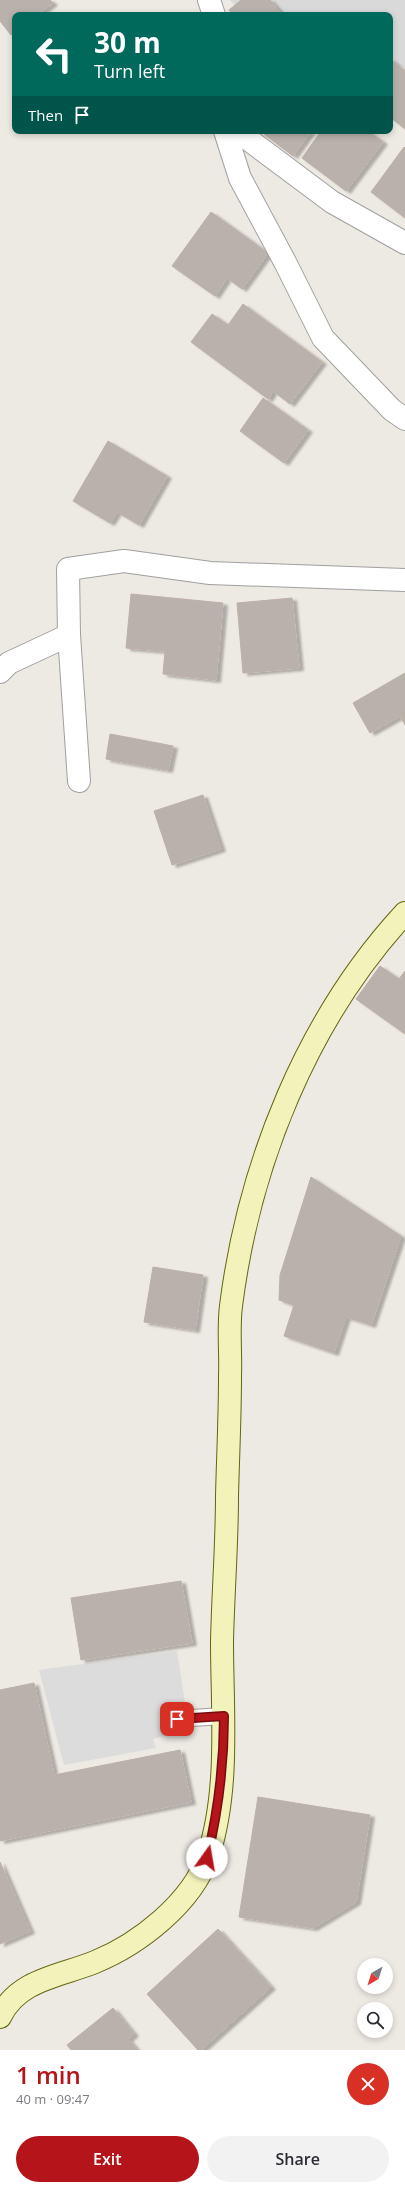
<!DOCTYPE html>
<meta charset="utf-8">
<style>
body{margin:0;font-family:"Open Sans",sans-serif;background:#f2f2f3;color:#2b2b33;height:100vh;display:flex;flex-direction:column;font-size:15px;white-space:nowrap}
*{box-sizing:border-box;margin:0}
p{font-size:13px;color:#7c7c81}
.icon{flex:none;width:22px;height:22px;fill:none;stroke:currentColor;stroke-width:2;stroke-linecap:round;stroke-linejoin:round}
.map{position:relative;height:2050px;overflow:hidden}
.panel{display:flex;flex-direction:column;background:#fff;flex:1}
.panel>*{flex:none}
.banner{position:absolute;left:12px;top:12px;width:381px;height:122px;border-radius:8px;box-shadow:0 2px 6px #0003;background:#00695c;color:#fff;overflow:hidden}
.needle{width:26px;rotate:219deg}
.fabs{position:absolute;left:357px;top:1958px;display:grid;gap:8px}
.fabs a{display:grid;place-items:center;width:36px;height:36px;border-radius:50%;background:#fff;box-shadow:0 2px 6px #0003;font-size:20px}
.pin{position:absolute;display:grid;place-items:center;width:34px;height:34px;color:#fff;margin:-17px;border-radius:8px;box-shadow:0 2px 6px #0006}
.me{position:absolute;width:44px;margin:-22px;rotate:13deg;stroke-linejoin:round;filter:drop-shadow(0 0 3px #0008)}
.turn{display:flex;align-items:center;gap:14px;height:84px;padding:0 16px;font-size:18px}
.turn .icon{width:52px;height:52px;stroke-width:2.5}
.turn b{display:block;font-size:28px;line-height:34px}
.then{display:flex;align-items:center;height:38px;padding:0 16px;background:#0003;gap:8px;font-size:15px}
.round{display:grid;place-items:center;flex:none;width:42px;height:42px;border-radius:21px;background:#f2f2f3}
.headline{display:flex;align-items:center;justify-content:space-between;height:68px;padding:0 16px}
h1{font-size:24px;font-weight:600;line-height:30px;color:#b5141a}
.button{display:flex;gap:8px;margin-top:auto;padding:8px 16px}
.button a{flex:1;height:46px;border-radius:24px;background:#b5141a;color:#fff;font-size:16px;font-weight:600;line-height:46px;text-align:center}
.button a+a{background:#f2f2f3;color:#2b2b33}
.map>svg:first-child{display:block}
</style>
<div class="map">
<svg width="405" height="2050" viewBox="0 0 405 2050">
<defs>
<filter id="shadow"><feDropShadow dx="4.5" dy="2.5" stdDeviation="1" flood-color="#0004"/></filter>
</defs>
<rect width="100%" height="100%" fill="#ede9e3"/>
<polygon fill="#dad9d9" points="230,0 405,0 405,67 390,66 390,15 254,15 237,8"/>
<polygon fill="#dcdcdc" points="177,1651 189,1729 153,1739 156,1748 64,1765 39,1670"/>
<g fill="#b9b2ac" stroke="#bdb0a7" filter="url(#shadow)">
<polygon points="0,0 50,0 53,3 37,15 15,15 15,32 11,35 0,21"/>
<polygon points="241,0 270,0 283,15 233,15 229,10"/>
<polygon points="390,59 405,71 405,129 390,117"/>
<polygon points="260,131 311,131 293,156"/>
<polygon points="321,131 368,131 383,142 346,191 302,158"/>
<polygon points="404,147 405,148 405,218 371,192"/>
<polygon points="211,212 268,253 242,289 227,278 215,296 172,266"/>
<polygon points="243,304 322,362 290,404 273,391 268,399 191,342 212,314 228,325"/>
<polygon points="263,398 308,430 284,463 240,431"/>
<polygon points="108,441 167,476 139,525 117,512 110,523 73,501"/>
<polygon points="131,594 223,603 216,680 163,674 165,651 126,648"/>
<polygon points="292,598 299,668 243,673 237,603"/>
<polygon points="405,673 405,725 400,716 370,733 353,703"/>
<polygon points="110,734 173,746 168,770 106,759"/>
<polygon points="203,795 221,849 172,865 154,811"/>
<polygon points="380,966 399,979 405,971 405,1034 356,999"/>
<polygon points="311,1177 401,1236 371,1325 346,1317 334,1353 284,1336 294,1305 279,1300 280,1275"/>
<polygon points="153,1267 203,1275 195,1330 144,1322"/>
<polygon points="181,1581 192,1643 81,1660 71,1598"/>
<polygon points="34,1683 54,1775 180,1750 191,1802 0,1841 0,1690"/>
<polygon points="258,1797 370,1815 356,1902 313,1928 239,1917"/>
<polygon points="0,1862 30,1931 0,1944"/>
<polygon points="218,1929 271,1987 201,2050 198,2050 147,1994"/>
<polygon points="113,2008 134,2034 128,2039 137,2050 71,2050 67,2045"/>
</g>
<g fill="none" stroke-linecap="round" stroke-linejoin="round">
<defs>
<polyline id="lane" points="177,1719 223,1716"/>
<g id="street">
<polyline points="209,0 214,15"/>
<polyline points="225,131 240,178 285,262 323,338 392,410 405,419"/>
<polyline points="237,131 332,202 405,243"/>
<polyline points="0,672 9,663 69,635"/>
<polyline points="79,781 69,635 68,569 124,561 210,573 405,580"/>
</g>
<path id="secondary" d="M0,2017C18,1979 61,1976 95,1962C139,1944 192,1903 208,1856C230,1790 222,1710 222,1642C223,1594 227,1545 227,1496C228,1456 230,1416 230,1376C231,1353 228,1329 231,1306C249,1164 307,1019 405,913"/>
</defs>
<use href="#lane" stroke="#a0a0a0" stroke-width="18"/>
<use href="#street" stroke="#a0a0a0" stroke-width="24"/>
<use href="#secondary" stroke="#61670f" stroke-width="24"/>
<use href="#lane" stroke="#fff" stroke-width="16"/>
<use href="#street" stroke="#fff" stroke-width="22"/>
<use href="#secondary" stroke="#f2f2bb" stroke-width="22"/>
</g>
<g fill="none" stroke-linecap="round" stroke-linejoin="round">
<defs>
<path id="route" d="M177,1719L224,1716C224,1764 218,1812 207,1858"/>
</defs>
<use href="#route" stroke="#760d11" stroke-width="10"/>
<use href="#route" stroke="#b5141a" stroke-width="7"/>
</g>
</svg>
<div class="fabs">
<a><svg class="needle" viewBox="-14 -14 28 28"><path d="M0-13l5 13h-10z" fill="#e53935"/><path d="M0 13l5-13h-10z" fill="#7c7c81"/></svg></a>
<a><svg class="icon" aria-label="search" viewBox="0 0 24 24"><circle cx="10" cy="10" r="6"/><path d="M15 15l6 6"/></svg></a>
</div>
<div class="pin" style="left:177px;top:1719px;background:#d93025"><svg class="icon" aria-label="arrive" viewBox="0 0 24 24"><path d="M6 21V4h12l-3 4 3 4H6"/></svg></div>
<svg class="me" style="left:207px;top:1858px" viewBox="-20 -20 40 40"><circle r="19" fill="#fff"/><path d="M0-13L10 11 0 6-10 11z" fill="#b5141a"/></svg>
<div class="banner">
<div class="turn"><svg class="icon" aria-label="left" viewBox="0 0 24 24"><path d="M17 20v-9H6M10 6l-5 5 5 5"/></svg><div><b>30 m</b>Turn left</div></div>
<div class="then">Then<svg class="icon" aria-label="arrive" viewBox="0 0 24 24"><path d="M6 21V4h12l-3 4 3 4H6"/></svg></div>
</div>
</div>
<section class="panel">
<div class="headline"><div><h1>1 min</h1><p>40 m · 09:47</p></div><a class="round" style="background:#d93025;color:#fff"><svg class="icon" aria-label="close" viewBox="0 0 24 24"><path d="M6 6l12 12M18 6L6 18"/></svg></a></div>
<div class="button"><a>Exit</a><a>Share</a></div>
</section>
